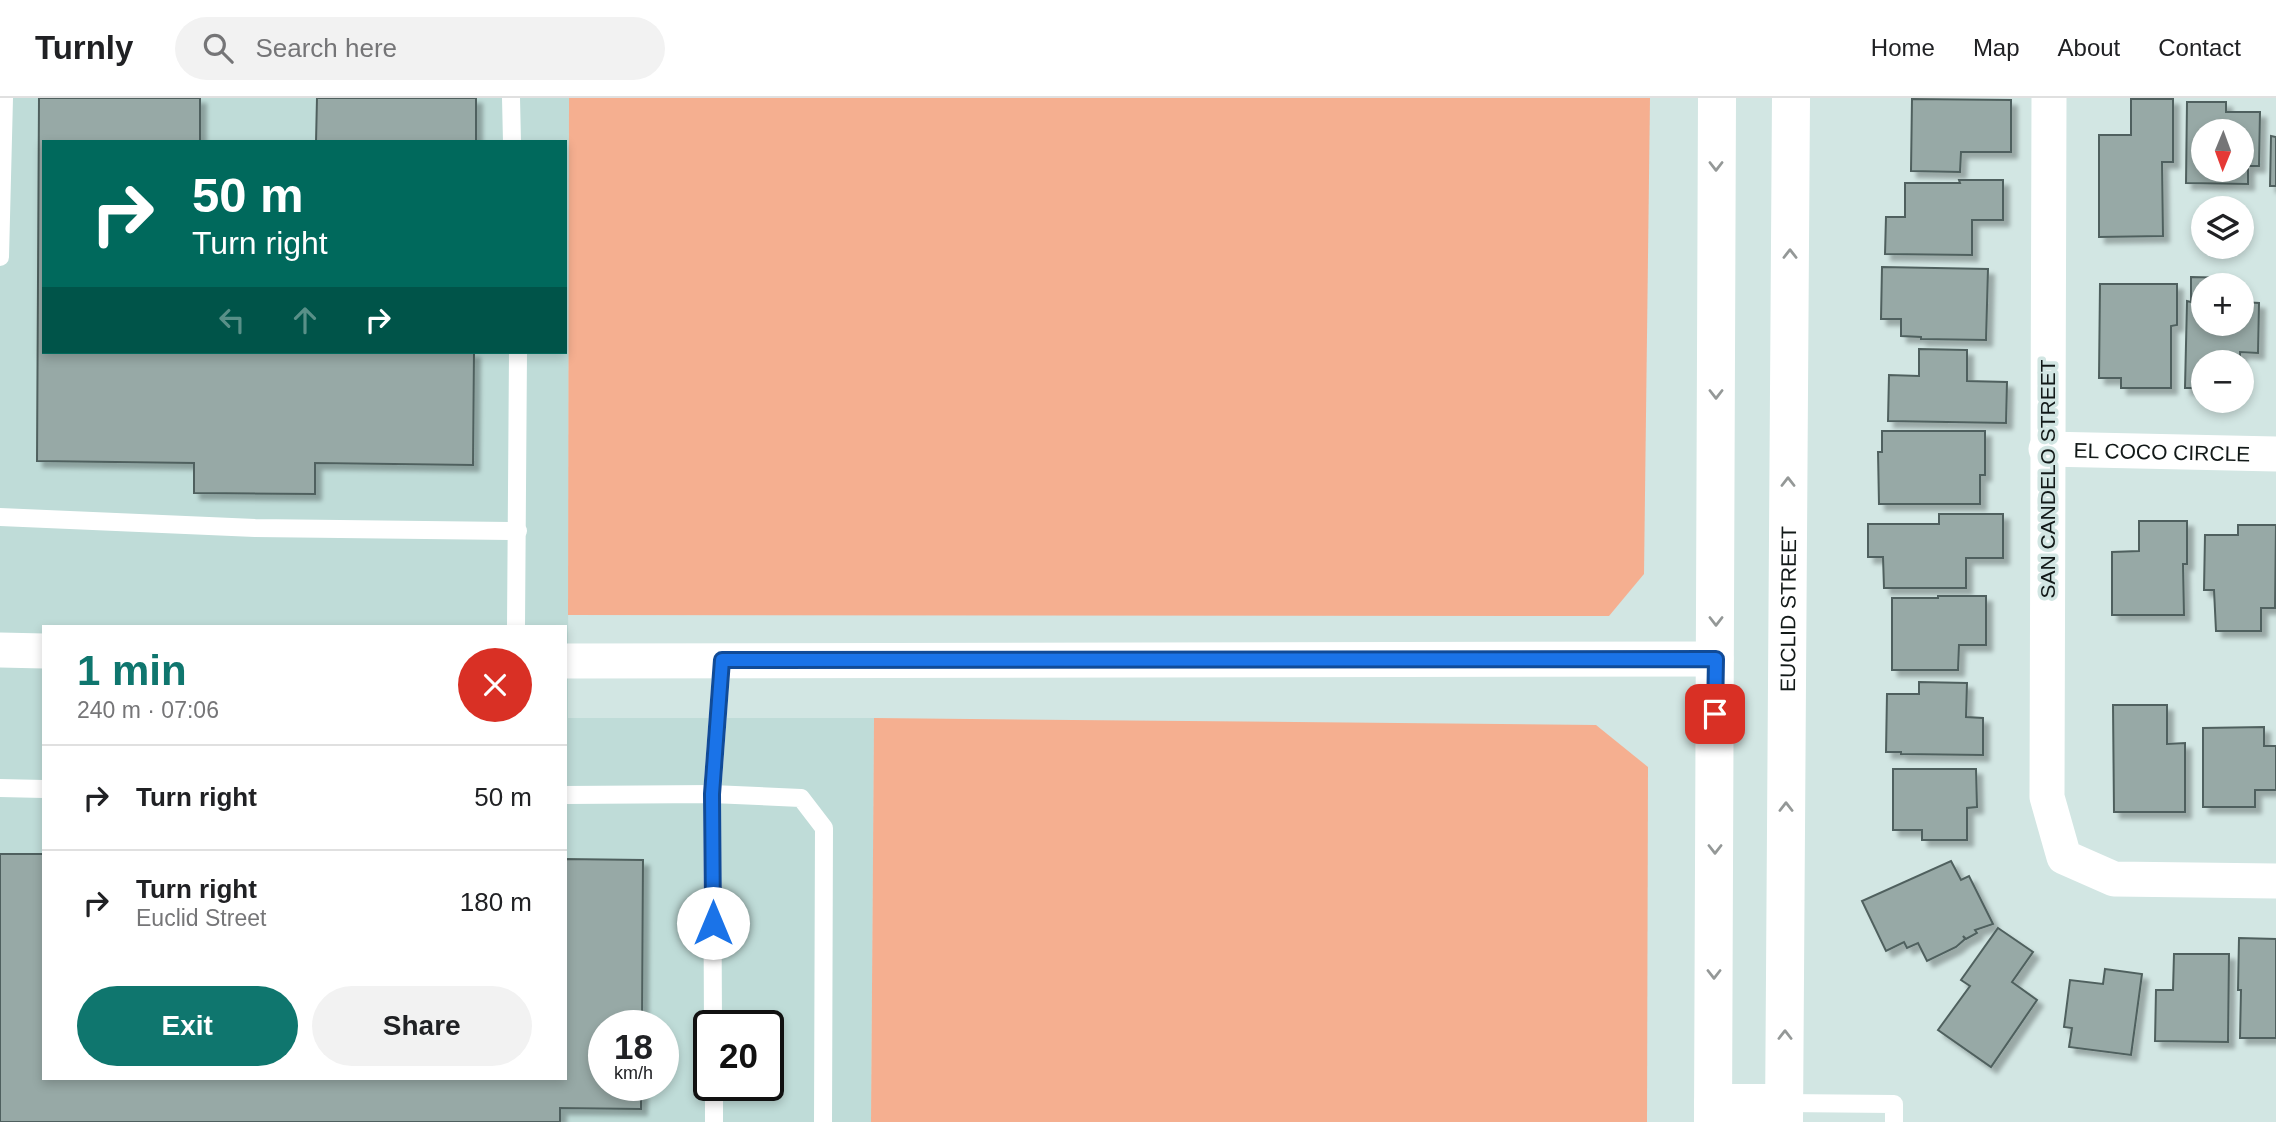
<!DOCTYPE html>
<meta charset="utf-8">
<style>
body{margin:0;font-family:Helvetica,sans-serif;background:#f2f2f2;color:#202124;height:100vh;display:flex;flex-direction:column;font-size:26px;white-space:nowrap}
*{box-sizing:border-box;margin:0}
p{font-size:23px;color:#757577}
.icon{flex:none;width:38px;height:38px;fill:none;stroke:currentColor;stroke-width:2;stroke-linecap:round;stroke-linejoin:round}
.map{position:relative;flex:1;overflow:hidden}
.panel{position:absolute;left:42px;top:527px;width:525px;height:455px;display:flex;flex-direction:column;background:#fff;border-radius:0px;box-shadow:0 4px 10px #0003}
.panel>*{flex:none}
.hud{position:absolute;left:42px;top:42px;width:525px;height:214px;border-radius:0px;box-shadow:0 4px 10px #0003;background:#00695c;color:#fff;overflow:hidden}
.needle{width:46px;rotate:181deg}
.tools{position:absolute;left:2191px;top:21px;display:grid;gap:14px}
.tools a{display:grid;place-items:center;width:63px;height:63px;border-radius:50%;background:#fff;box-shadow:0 4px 10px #0003;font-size:35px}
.speed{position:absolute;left:588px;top:912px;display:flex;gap:14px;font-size:35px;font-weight:700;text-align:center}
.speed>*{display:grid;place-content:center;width:91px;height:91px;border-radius:50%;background:#fff;box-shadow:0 4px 10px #0003;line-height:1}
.speed small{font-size:18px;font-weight:400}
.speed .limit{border:4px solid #111;border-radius:10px;background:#fff;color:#111}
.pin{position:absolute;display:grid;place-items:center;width:60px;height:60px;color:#fff;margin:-30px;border-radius:14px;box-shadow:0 4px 10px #0006}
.me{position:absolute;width:77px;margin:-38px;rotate:0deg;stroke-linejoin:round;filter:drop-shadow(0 0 5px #0008)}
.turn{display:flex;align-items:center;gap:24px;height:147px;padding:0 35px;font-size:32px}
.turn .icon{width:91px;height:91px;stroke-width:2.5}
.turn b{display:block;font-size:49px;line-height:60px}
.lanes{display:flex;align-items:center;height:66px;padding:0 35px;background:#0003;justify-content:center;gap:35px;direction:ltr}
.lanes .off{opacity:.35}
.round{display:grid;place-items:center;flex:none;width:74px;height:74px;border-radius:37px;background:#f2f2f2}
.headline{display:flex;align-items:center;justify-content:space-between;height:119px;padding:0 35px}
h1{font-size:42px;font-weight:800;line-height:52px;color:#0f766e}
.action{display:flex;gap:14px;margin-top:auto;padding:14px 35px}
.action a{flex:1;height:80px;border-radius:42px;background:#0f766e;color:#fff;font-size:28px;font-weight:800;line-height:80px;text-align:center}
.action a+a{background:#f2f2f2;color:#202124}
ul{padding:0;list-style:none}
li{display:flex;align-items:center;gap:21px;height:105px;padding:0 35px;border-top:2px solid #e0e0e0}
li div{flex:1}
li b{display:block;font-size:26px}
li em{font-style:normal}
header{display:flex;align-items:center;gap:42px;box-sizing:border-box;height:98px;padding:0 35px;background:#fff;border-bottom:2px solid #e0e0e0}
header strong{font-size:33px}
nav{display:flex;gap:38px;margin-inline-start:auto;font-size:24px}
.search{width:490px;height:63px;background:#f2f2f2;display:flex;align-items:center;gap:18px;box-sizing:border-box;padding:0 24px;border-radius:38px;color:#757577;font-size:26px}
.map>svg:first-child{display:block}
</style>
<header>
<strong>Turnly</strong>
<div class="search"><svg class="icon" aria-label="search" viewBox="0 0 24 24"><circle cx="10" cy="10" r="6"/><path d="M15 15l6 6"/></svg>Search here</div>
<nav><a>Home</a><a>Map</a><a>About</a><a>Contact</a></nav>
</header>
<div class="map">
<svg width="2276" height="1024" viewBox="0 0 2276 1024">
<defs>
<filter id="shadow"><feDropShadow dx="6" dy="6" stdDeviation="2" flood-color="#0004"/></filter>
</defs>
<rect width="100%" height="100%" fill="#d2e6e3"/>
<path fill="#bfdcd8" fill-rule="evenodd" d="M0,0H569L568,620H874L871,1024H0ZM44,44H565V254H44ZM44,528H565V980H44ZM604,928H663V987H604ZM709,928H768V987H709Z"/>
<g fill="#f5af90">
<polygon points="569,0 1650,0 1644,476 1609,518 568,517"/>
<polygon points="874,620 1596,627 1648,669 1647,1024 871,1024"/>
</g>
<g fill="#97a9a6" stroke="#50615e" stroke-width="2" fill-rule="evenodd" filter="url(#shadow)">
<polygon points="39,0 200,0 200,44 44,44 44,254 474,254 473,367 315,365 315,396 194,395 194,365 37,363"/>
<polygon points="317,0 476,0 476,44 316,44"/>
<polygon points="1912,1 2011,2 2011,54 1961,54 1960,74 1911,73"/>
<polygon points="2131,1 2173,1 2173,64 2162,64 2163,138 2099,139 2099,37 2131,37"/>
<path d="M2187,4H2226V14H2260L2259,68H2248V86L2186,85ZM2203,33H2242V72H2203Z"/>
<polygon points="2271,38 2276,39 2276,88 2270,88"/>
<polygon points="1959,82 2003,82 2003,122 1972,122 1972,157 1885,156 1886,119 1905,119 1905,85 1960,85"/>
<polygon points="1882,169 1988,171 1986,242 1921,241 1921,239 1901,238 1901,221 1881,221"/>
<polygon points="2191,179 2234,180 2234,187 2203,187 2203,226 2242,226 2242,204 2259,205 2258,255 2240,254 2240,264 2203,264 2203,290 2185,290 2187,203 2191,204"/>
<polygon points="2100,186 2177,186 2177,227 2171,228 2171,290 2121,290 2121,280 2099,280"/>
<polygon points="1919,251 1967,252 1967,283 2007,284 2006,325 1888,323 1889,277 1919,278"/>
<polygon points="1882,333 1985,333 1985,377 1980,377 1980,406 1879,406 1878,354 1882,354"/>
<polygon points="1939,416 2003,416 2003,460 1966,460 1966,490 1884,490 1883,459 1868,459 1868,426 1939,426"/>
<polygon points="2139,423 2187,423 2187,466 2183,466 2184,517 2112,517 2112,454 2139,453"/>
<polygon points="2238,427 2276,427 2275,510 2261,510 2261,533 2216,533 2214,492 2204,492 2205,437 2238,437"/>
<polygon points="1938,498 1986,498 1986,547 1959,547 1958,572 1892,572 1892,500 1938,500"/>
<polygon points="1919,584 1967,585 1966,619 1983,620 1983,657 1901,656 1901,654 1886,654 1887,596 1919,596"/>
<polygon points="2113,607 2167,607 2167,646 2185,645 2185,714 2114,714"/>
<polygon points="2264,629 2264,648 2276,648 2276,692 2255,692 2255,709 2203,709 2203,630"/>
<polygon points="1893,671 1976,671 1977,709 1967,710 1967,742 1922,742 1922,732 1893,732"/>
<polygon points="0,756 44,756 44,980 565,980 565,761 643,762 642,928 604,928 604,987 641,987 641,1011 560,1010 560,1024 0,1024"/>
<polygon points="1951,763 1961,782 1969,778 1993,826 1975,832 1977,835 1966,841 1963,838 1965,841 1956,849 1927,863 1918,845 1907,850 1904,844 1886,853 1862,803"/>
<polygon points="1998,830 2033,854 2012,884 2037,902 1991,969 1938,932 1970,888 1961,882"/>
<polygon points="2239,840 2276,841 2276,940 2240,940 2241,892 2238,892"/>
<polygon points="2174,856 2229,856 2228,944 2155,943 2156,892 2173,892"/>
<polygon points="2105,871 2142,876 2131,957 2069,949 2072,930 2064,929 2070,882 2103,886"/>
</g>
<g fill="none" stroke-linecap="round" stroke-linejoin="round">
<g stroke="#fff" stroke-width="18">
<polyline points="511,0 512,44"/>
<polyline points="0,159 4,0"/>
<polyline points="0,419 255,430 518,433"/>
<polyline points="516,528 518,254"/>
<polyline points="0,690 44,691"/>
<polyline points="565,697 712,696 801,700 824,730 823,1024"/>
<polyline points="713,928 712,696 722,562"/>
<polyline points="714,987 714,1024"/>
<polyline points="1784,1005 1894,1006 1894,1024"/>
</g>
<g stroke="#fff" stroke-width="35">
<polyline points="2049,0 2047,699 2064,759 2114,781 2276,783"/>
<path id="s1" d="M2046,351L2276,356"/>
<polyline points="0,552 44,553"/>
<polyline points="565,563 1716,561"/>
</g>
<g stroke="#fff" stroke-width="38">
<polyline points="1713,1005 1784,1005"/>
<polyline points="1713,1024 1717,0"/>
<path id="s2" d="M1784,1024L1791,0"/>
</g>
</g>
<defs><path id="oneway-chevron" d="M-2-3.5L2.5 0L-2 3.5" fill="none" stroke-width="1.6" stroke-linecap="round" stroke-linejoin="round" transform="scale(1.75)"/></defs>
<g stroke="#949897">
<use href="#oneway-chevron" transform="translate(1716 68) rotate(90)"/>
<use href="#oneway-chevron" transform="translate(1790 156) rotate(-90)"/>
<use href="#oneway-chevron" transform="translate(1716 296) rotate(90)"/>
<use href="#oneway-chevron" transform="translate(1788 384) rotate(-90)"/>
<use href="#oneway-chevron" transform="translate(1716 523) rotate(90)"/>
<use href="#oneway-chevron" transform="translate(1786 709) rotate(-90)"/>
<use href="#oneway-chevron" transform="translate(1715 751) rotate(90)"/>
<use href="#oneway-chevron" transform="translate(1714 876) rotate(90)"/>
<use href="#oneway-chevron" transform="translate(1785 937) rotate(-90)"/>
</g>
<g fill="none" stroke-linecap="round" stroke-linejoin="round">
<defs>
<polyline id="route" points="713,825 712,696 722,562 1716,561 1715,616"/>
</defs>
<use href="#route" stroke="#114b97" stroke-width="18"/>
<use href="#route" stroke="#1a73e8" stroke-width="12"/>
</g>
<g text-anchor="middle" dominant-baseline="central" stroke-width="7" stroke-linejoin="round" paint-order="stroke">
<g font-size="21" fill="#121918" stroke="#d2e6e3">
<text stroke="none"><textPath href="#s1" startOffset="116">EL COCO CIRCLE</textPath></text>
<text transform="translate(2047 381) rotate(-90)">SAN CANDELO STREET</text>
<text stroke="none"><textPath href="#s2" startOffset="513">EUCLID STREET</textPath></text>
</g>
</g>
</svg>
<div class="tools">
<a><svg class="needle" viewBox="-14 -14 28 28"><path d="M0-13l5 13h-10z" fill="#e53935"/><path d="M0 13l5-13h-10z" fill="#757577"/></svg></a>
<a><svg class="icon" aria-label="layers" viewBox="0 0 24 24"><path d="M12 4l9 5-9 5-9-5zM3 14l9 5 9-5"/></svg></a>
<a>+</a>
<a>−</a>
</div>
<div class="speed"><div>18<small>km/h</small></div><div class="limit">20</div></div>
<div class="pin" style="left:1715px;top:616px;background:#d93025"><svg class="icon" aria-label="arrive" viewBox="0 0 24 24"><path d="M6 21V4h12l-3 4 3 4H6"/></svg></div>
<svg class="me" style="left:713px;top:825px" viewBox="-20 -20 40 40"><circle r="19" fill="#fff"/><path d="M0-13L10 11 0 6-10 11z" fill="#1a73e8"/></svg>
<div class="hud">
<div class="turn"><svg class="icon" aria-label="right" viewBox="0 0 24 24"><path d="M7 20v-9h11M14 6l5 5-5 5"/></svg><div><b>50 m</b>Turn right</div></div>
<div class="lanes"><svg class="icon off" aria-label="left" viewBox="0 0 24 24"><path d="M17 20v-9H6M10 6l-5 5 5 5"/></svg><svg class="icon off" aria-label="ahead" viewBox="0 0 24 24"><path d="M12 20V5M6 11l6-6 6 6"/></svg><svg class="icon" aria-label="right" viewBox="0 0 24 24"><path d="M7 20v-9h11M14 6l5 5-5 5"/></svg></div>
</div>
<section class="panel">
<div class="headline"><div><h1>1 min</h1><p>240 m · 07:06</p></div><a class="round" style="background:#d93025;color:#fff"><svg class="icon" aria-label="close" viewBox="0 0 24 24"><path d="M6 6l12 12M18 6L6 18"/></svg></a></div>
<ul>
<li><svg class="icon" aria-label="right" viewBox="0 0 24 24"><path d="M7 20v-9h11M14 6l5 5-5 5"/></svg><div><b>Turn right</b></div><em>50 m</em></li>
<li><svg class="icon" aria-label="right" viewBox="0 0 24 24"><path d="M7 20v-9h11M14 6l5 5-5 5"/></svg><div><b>Turn right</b><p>Euclid Street</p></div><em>180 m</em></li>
</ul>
<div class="action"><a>Exit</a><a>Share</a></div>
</section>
</div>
